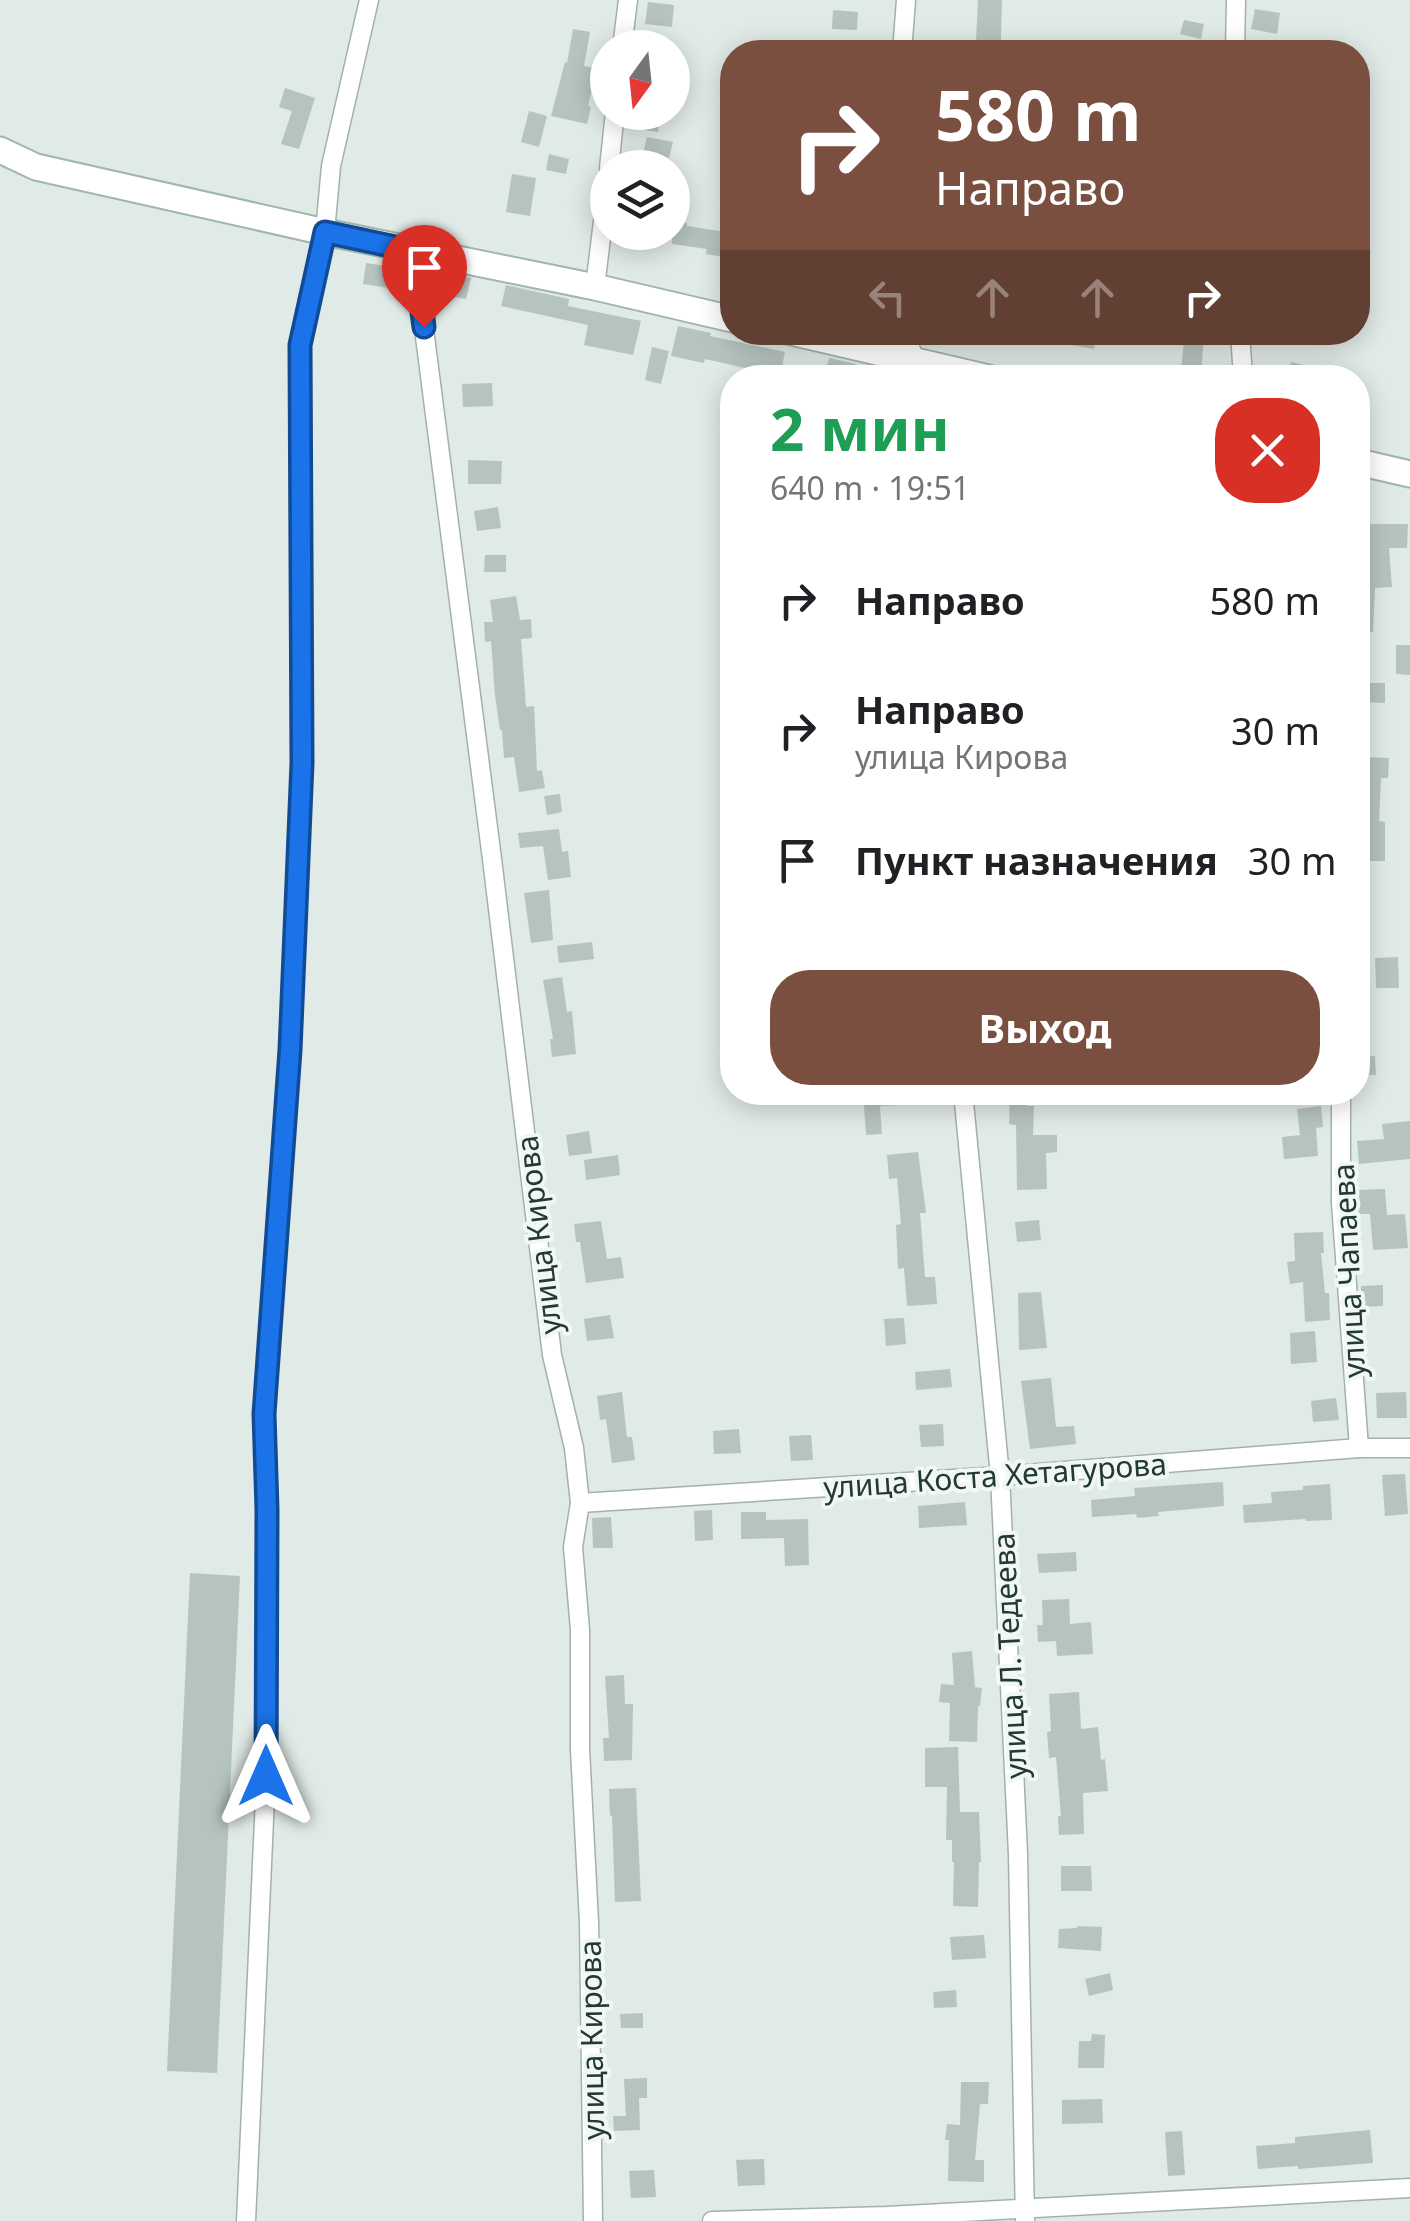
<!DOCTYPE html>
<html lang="ru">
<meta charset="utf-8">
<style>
body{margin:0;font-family:"Noto Sans",sans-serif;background:#f6f6f6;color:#202124;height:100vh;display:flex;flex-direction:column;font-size:38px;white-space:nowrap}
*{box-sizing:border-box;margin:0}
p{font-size:32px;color:#757577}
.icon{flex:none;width:55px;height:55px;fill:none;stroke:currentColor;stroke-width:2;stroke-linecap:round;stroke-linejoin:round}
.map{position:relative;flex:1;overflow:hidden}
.panel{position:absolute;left:720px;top:365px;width:650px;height:740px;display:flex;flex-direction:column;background:#fff;border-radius:40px;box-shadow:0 5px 25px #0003}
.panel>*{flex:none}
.top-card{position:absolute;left:720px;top:40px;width:650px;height:305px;border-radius:40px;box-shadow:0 5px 25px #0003;background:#7a4f3f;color:#fff;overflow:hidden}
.needle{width:65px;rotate:195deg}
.fabs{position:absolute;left:590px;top:30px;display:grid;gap:20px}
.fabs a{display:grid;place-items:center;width:100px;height:100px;border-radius:50%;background:#fff;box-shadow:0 5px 25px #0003;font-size:50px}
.pin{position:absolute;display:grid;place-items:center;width:85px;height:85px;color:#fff;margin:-102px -42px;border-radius:50% 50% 50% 0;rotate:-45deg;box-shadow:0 0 10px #0007}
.pin .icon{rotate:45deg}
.me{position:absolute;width:110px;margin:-55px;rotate:0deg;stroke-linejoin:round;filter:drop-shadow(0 0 8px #0008)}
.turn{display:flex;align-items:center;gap:35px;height:210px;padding:0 50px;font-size:45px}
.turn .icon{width:130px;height:130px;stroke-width:2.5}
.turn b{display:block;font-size:70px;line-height:85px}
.lanes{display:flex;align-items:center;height:95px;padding:0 50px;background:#0003;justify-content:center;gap:50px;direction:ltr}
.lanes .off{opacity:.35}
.round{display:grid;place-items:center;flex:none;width:105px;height:105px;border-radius:40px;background:#f6f6f6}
.headline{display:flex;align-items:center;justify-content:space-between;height:170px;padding:0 50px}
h1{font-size:60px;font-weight:700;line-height:75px;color:#1e9e55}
.action{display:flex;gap:20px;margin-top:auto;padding:20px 50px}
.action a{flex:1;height:115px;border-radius:40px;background:#7a4f3f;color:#fff;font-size:40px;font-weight:700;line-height:115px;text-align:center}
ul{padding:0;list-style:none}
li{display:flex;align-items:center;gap:30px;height:130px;padding:0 50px}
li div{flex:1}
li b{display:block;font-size:38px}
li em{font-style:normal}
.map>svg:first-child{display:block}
</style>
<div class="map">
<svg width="1410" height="2221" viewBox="0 0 1410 2221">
<rect width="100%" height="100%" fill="#e0eae6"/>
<g fill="#b6c4bf">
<polygon points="978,0 1002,0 1001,40 976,40"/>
<polygon points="648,2 674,5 672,27 645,24"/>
<polygon points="1255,9 1280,13 1277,34 1251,29"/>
<polygon points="833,10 858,12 857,30 832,29"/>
<polygon points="1184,20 1204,24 1201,39 1180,34"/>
<polygon points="573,29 590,32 584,66 597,69 588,106 591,107 587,124 551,116 565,62 567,63"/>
<polygon points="285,88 315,98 299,149 281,144 292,111 279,107"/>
<polygon points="529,111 547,116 539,147 521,142"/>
<polygon points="634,112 661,112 658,132 632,128"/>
<polygon points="647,137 673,142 669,158 643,153"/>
<polygon points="549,154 569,159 566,174 546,170"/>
<polygon points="512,174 536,178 530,216 506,212"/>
<polygon points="672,221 687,223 687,226 732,233 730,258 706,254 707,249 672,244"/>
<polygon points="366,263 399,268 396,289 363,284"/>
<polygon points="449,274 471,278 466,299 445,295"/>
<polygon points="506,285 569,299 568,306 641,321 633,355 584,345 588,325 501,306"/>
<polygon points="678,326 711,333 710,336 785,352 780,376 705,359 704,363 671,356"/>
<polygon points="1074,332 1097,332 1094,349 1072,345"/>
<polygon points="1185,332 1204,332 1201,378 1180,378"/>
<polygon points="652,347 669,351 661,384 645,380"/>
<polygon points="829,358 856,364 852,378 824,378"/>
<polygon points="1291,362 1333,372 1332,378 1288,378"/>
<polygon points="492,383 493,406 463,407 462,384"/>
<polygon points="468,460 502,461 501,484 468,484"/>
<polygon points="498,507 501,528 477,531 474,511"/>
<polygon points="1358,524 1408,524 1407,548 1389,548 1392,587 1375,588 1373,632 1358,632"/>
<polygon points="485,555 506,555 506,572 484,572"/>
<polygon points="516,596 520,620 531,619 532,638 521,639 526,707 534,706 537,771 542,770 545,788 519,792 514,757 504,758 502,730 500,730 495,695 491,641 485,642 484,622 493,622 490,600"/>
<polygon points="1396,645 1410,645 1410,675 1396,674"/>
<polygon points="1363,683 1385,683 1385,703 1363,702"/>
<polygon points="1360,757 1389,758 1388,778 1381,778 1379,821 1385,822 1385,861 1358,861 1358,794"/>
<polygon points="560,794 562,812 547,815 544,796"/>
<polygon points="559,829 562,852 568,851 571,877 548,880 543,846 520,848 518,833"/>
<polygon points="549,890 553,940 531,943 524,893"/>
<polygon points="592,942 594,959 559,963 557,946"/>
<polygon points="1398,957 1399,988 1376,988 1375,958"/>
<polygon points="562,977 567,1012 572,1011 576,1054 552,1057 550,1039 553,1039 543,980"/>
<polygon points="1375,1056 1376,1075 1361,1075 1360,1057"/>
<polygon points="863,1092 922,1092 922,1104 880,1106 882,1134 866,1135"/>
<polygon points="1010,1092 1028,1092 1027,1106 1034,1106 1033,1135 1057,1135 1057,1152 1046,1153 1047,1189 1017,1190 1016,1125 1009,1124"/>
<polygon points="1321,1106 1323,1127 1316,1128 1318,1156 1284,1159 1282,1137 1300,1135 1297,1109"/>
<polygon points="1410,1121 1410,1159 1359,1164 1357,1141 1384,1139 1382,1124"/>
<polygon points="589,1131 592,1153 569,1156 566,1135"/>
<polygon points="918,1152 926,1213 920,1213 925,1277 935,1277 937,1304 907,1306 904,1268 898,1269 896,1225 901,1224 897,1178 889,1179 887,1155"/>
<polygon points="618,1155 620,1175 586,1180 584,1160"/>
<polygon points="1385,1189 1387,1215 1405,1214 1408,1248 1373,1250 1370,1214 1358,1214 1357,1190"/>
<polygon points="1039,1220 1041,1240 1017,1242 1015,1222"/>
<polygon points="601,1221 607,1259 621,1257 624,1278 586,1283 580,1242 576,1242 574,1224"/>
<polygon points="1323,1232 1324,1253 1321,1253 1325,1293 1329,1293 1330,1320 1305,1322 1303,1282 1290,1284 1287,1262 1295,1261 1294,1233"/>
<polygon points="1383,1285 1383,1306 1361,1307 1361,1286"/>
<polygon points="1041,1292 1047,1348 1019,1350 1018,1293"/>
<polygon points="610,1315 614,1338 587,1341 584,1319"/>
<polygon points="904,1318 906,1344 886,1346 884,1319"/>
<polygon points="1315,1331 1317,1362 1291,1364 1290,1333"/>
<polygon points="950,1369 952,1387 916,1390 915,1372"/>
<polygon points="1051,1378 1056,1427 1074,1426 1076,1444 1030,1449 1021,1381"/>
<polygon points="622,1392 627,1437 632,1437 635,1460 612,1463 606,1419 600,1420 597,1396"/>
<polygon points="1406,1392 1407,1418 1377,1418 1376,1393"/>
<polygon points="1336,1398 1339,1420 1313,1422 1311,1401"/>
<polygon points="943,1424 944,1446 921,1447 919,1425"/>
<polygon points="739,1429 741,1453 714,1454 713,1431"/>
<polygon points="811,1435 813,1460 791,1461 789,1436"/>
<polygon points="1405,1474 1408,1514 1385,1516 1382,1475"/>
<polygon points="1223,1482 1224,1506 1158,1512 1159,1516 1137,1518 1136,1514 1092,1517 1091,1500 1135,1496 1134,1488"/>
<polygon points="1330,1484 1332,1520 1306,1521 1305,1519 1244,1523 1243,1505 1272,1503 1271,1492 1303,1490 1303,1486"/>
<polygon points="965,1502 967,1525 919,1528 918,1506"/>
<polygon points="712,1510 713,1540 695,1541 694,1511"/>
<polygon points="741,1512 766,1512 766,1520 808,1519 809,1565 785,1566 784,1538 741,1539"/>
<polygon points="611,1517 613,1548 593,1548 592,1518"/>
<polygon points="1076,1552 1077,1571 1039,1573 1037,1554"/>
<polygon points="190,1573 240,1576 217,2073 167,2071"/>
<polygon points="1069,1599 1070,1624 1091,1622 1093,1654 1057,1656 1056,1641 1038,1642 1037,1625 1043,1625 1042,1600"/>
<polygon points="972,1651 975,1687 982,1688 980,1706 978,1706 977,1742 949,1741 950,1703 939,1702 941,1684 954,1685 952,1653"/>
<polygon points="624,1675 625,1704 633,1704 632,1760 604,1761 603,1738 609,1738 605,1676"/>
<polygon points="1079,1692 1081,1729 1098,1727 1101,1760 1105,1759 1108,1791 1083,1793 1084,1834 1059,1835 1058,1816 1061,1816 1056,1757 1049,1758 1047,1732 1051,1731 1049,1694"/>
<polygon points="958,1747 960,1812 979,1812 981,1862 979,1862 978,1907 953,1906 954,1862 952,1862 952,1840 946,1840 947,1787 925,1787 925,1748"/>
<polygon points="636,1788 641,1901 615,1902 612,1815 610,1816 609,1789"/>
<polygon points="1061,1866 1091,1866 1092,1891 1061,1891"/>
<polygon points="1077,1926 1102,1927 1101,1951 1058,1948 1059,1929 1077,1928"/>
<polygon points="984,1935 986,1958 952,1960 950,1937"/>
<polygon points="1110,1973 1113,1990 1089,1996 1085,1979"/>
<polygon points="956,1990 957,2007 934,2008 933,1992"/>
<polygon points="643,2013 643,2028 621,2028 620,2014"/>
<polygon points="1092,2034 1105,2035 1104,2068 1078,2068 1079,2041 1091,2041"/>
<polygon points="647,2078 647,2098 639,2098 640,2130 614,2131 613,2116 626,2116 624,2079"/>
<polygon points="961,2082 989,2082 988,2104 980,2104 975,2160 984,2160 984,2182 948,2181 949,2140 945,2140 947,2124 960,2125"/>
<polygon points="1102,2099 1103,2123 1062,2124 1062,2100"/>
<polygon points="1370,2130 1373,2163 1298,2169 1298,2166 1258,2169 1256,2146 1295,2143 1295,2137"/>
<polygon points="1182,2131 1185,2175 1168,2176 1165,2132"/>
<polygon points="764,2159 765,2185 738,2186 736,2160"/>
<polygon points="654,2170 656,2197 631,2198 629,2171"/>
</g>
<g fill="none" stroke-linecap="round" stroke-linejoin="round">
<defs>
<g id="street">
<polyline points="622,48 628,0"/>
<polyline points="902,52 906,0"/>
<polyline points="1235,52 1236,0"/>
<polyline points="609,168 615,112"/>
<polyline points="414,251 492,859 552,1355 574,1448 580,1503 573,1547 580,1630 580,1749 589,1922 593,2221"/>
<polyline points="595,287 608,180"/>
<polyline points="906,332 914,361 913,378"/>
<polyline points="1240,332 1243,378"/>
<polyline points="963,1092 1000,1476 1018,1854 1025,2221"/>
<polyline points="1341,1092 1341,1203 1359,1448"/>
<polyline points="580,1503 1000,1476 1359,1448 1410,1448"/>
<polyline points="246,2221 266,1775 267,1511 264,1414 290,1050 302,763 300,345 325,232 331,166 369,0"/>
<polyline points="712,2221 887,2216 1410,2188"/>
</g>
<g id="secondary">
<polyline points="0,150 36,167 325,232 595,287 732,319"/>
<polyline points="791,332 989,378"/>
<polyline points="1358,462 1410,474"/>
</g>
</defs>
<use href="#street" stroke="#a3b1ad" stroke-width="21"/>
<use href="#secondary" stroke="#a0b5ae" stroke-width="29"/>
<use href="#street" stroke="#fff" stroke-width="18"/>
<use href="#secondary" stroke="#fff" stroke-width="25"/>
</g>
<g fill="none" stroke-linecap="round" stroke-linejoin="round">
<defs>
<polyline id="route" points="266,1776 267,1510 264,1414 290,1050 302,763 300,345 325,232 414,251 424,327"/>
</defs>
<use href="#route" stroke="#114b97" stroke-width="25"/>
<use href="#route" stroke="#1a73e8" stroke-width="18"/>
</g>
<g text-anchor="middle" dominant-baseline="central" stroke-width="8" stroke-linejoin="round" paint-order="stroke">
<g font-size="30" fill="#223934" stroke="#f0f7f4">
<text transform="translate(538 1235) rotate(-97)">улица Кирова</text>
<text transform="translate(1348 1271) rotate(-93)">улица Чапаева</text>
<text transform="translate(995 1475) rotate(-4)">улица Коста Хетагурова</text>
<text transform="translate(1009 1656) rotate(-93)">улица Л. Тедеева</text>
<text transform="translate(591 2040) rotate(-91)">улица Кирова</text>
</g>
</g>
</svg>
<div class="fabs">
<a><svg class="needle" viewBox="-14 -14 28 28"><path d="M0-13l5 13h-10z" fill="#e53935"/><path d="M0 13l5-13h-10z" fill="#757577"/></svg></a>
<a><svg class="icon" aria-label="layers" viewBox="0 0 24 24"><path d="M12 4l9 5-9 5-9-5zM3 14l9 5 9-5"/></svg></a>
</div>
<div class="pin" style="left:424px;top:327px;background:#d93025"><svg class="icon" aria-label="arrive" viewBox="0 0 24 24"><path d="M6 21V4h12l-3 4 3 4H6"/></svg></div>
<svg class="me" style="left:266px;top:1776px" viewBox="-20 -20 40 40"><path d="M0-17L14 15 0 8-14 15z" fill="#1a73e8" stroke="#fff" stroke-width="4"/></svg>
<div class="top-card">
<div class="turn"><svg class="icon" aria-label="right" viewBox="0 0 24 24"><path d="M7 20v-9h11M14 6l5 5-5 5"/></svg><div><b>580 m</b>Направо</div></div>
<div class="lanes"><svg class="icon off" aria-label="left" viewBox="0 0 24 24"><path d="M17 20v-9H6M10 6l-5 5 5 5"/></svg><svg class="icon off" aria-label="ahead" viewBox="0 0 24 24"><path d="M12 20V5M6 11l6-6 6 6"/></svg><svg class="icon off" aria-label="ahead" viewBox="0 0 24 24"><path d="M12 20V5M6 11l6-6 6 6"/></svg><svg class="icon" aria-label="right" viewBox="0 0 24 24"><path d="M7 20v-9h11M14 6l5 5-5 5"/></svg></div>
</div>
<section class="panel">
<div class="headline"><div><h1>2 мин</h1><p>640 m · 19:51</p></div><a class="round" style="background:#d93025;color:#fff"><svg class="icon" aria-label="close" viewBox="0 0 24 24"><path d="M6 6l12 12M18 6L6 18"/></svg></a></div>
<ul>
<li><svg class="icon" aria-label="right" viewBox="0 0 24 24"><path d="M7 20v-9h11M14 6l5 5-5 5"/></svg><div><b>Направо</b></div><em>580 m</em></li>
<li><svg class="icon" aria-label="right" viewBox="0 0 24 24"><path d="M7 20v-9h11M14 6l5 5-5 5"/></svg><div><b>Направо</b><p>улица Кирова</p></div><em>30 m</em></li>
<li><svg class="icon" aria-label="arrive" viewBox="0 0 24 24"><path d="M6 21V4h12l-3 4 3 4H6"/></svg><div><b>Пункт назначения</b></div><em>30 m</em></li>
</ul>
<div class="action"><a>Выход</a></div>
</section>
</div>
